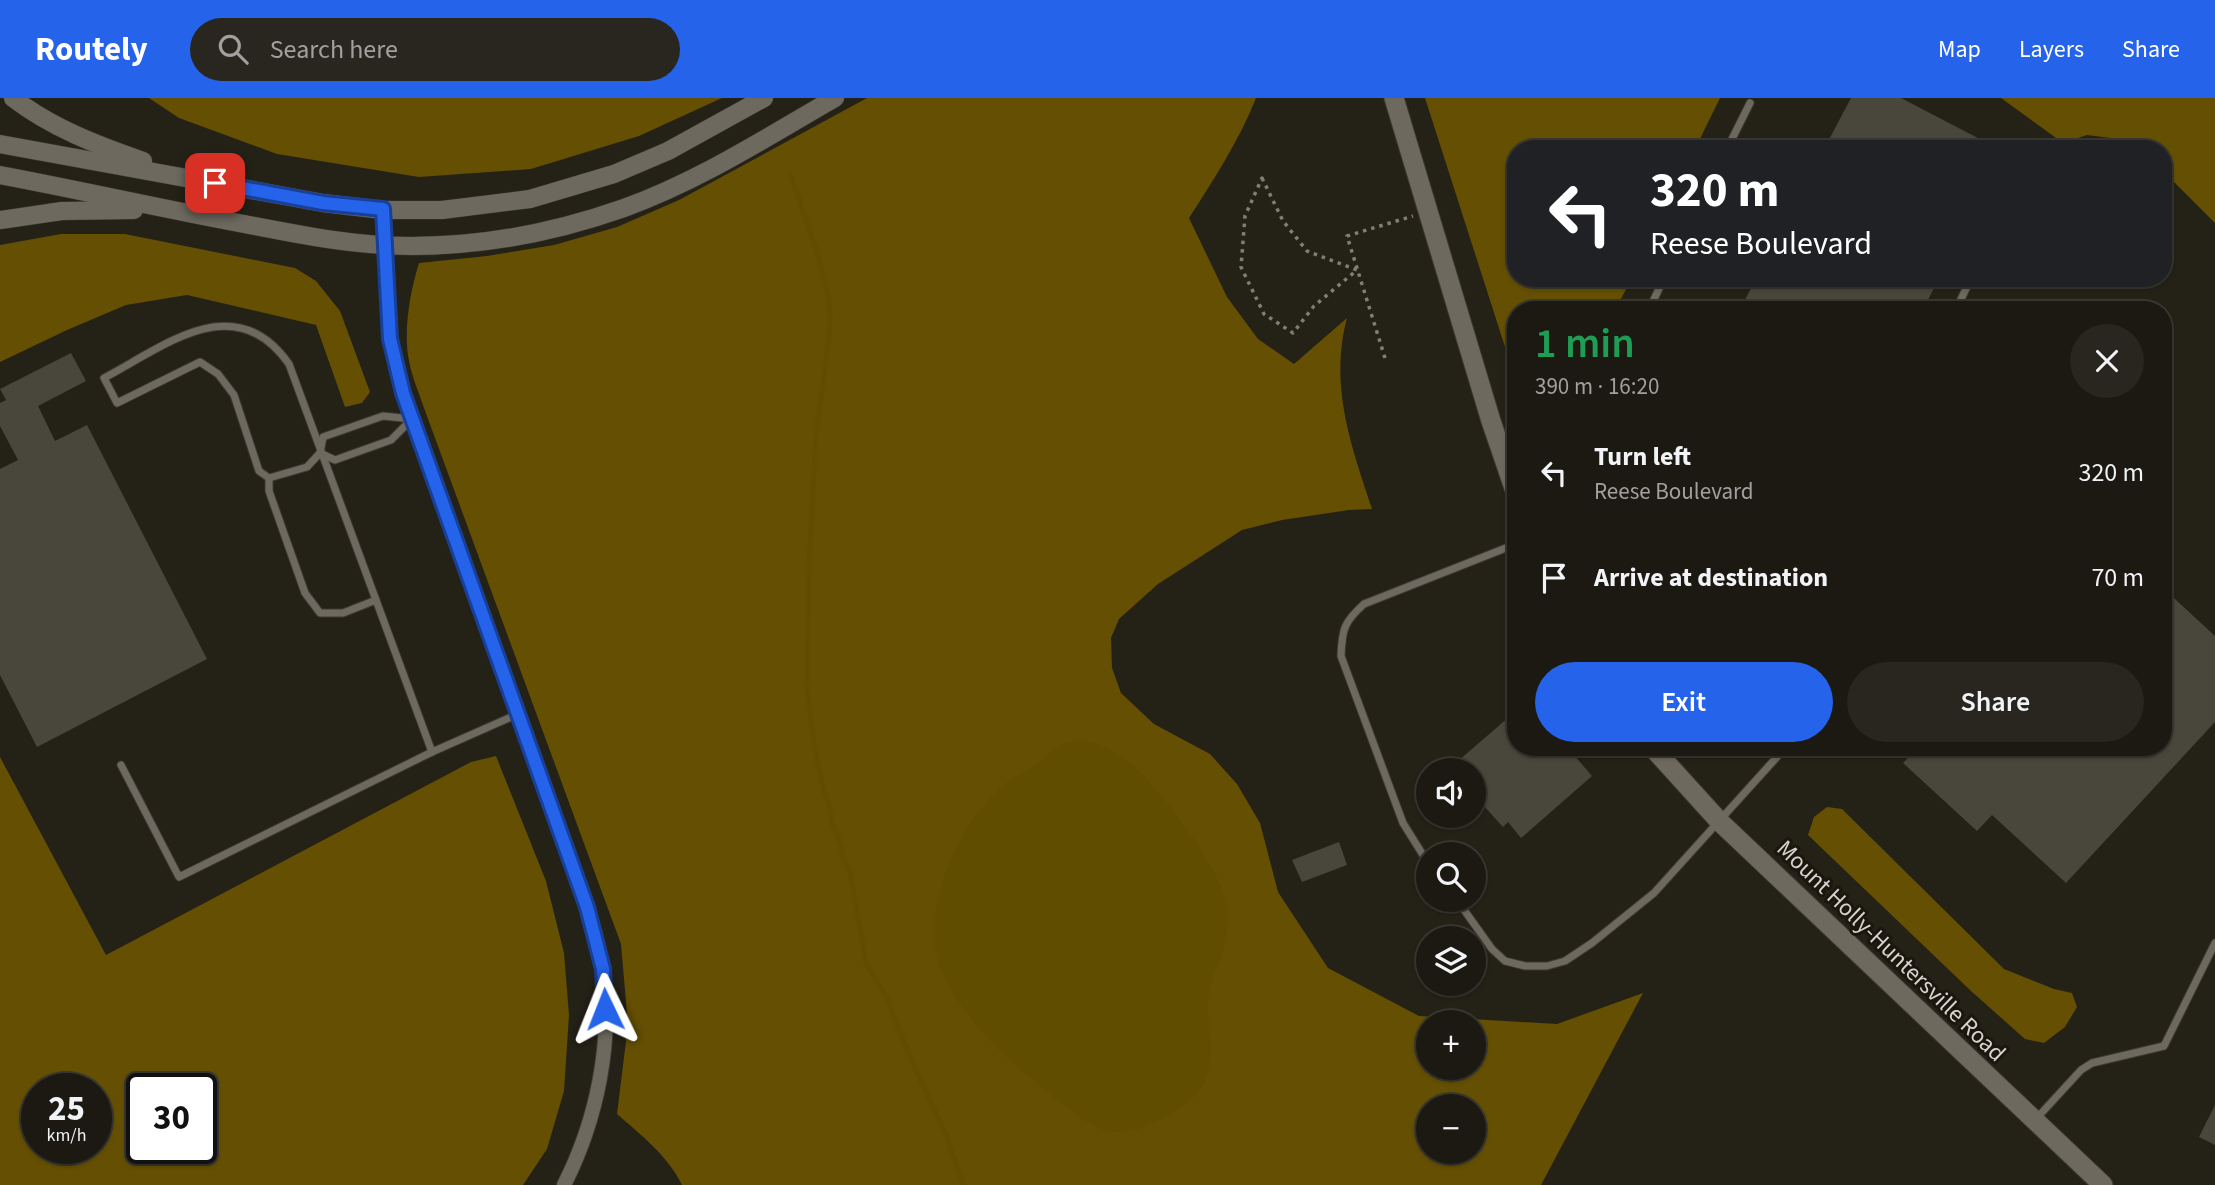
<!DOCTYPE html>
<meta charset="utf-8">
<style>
body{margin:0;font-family:"Source Sans 3",sans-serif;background:#28261f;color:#f1f3f6;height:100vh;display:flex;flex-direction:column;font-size:26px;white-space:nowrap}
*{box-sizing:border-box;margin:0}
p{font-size:23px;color:#a0a09f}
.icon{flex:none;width:38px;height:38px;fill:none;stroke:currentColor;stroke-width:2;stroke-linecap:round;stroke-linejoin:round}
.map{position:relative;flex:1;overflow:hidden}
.panel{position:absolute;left:1507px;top:203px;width:665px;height:455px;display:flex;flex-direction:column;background:#1b1911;border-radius:28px;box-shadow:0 2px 5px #0004,0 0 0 2px #393831}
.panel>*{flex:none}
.top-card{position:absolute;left:1507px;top:42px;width:665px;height:147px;border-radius:28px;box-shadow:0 2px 5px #0004,0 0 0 2px #393831;background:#202124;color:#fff;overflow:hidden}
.controls{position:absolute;left:1416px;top:660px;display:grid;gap:14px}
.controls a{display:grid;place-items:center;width:70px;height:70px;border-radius:50%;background:#1b1911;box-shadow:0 2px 5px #0004,0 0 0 2px #393831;font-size:35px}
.speed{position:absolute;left:21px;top:975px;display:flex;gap:14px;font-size:35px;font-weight:700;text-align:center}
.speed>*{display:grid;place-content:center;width:91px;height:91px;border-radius:50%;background:#1b1911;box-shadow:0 2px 5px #0004,0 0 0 2px #393831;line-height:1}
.speed small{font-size:18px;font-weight:400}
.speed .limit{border:4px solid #111;border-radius:10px;background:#fff;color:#111}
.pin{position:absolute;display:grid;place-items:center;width:60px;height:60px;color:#fff;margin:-30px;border-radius:14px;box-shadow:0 4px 10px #0006}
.me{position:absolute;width:77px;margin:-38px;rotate:358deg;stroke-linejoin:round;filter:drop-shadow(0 0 5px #0008)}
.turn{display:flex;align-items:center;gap:24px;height:147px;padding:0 28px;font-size:32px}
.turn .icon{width:91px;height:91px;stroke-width:2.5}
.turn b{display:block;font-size:49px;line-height:60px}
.round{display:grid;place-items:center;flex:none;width:74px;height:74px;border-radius:37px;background:#28261f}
.summary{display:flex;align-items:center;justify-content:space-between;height:119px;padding:0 28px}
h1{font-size:42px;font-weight:600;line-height:52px;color:#1e9e55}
.primary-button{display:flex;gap:14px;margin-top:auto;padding:14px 28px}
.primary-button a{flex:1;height:80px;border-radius:42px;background:#2563eb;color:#fff;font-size:28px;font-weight:600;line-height:80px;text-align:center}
.primary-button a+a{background:#28261f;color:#f1f3f6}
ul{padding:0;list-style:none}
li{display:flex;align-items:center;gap:21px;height:105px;padding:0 28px}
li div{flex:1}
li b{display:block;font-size:26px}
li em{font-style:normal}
header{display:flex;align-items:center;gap:42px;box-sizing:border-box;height:98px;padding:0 35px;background:#2563eb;color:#fff}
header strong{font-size:33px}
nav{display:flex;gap:38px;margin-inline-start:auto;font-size:24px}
.search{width:490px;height:63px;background:#28261f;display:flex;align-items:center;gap:18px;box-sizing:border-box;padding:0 24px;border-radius:38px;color:#a0a09f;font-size:26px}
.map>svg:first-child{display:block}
</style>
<header>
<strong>Routely</strong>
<div class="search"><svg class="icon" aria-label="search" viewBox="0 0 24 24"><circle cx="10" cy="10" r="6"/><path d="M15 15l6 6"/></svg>Search here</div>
<nav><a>Map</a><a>Layers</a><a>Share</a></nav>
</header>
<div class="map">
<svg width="2215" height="1087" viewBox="0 0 2215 1087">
<rect width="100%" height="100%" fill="#242117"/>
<g fill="#644f03" fill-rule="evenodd">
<polygon points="149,0 722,0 639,38 531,71 419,79 277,56 179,20"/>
<path d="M867,0H1256C1239,43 1214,81 1189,120L1227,199L1258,241L1294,266L1347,220C1329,288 1351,347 1372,411L1349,412L1282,422L1242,432L1158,486L1119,521L1111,540L1112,570L1121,595L1154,626L1210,656L1237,686L1260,725L1278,794L1328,870L1419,918L1557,926L1643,895L1541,1087H682C668,1058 641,1037 617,1016L628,927L621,846L424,310C419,295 412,279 409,263C403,233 410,194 419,165L487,158L554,147L617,129L679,102ZM1428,924H1474V970H1428ZM1428,1008H1474V1054H1428Z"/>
<polygon points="1425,0 1720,0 1695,51 1516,51 1516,180 1632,180 1615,212 1516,212 1515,280"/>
<polygon points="2001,0 2215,0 2215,125 2163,73 2163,51 2141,51 2134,43 2087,37 2063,45"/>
<polygon points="61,136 125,136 295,170 316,183 340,213 370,294 362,305 345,309 316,227 187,197 126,207 67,232 0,264 0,147"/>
<path d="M496,658L546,783L564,855L569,917L564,993L547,1051L523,1087H0V659L106,857L471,664ZM37,990H96V1050H37ZM201,990V1050H142V990Z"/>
<polygon points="1827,709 1842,711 2004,871 2054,891 2072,895 2077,909 2065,929 2044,945 2025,941 1971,893 1808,737 1814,719"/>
</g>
<path fill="#614d00" d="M1083,641C1100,646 1116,654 1130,665C1160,690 1227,777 1228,815C1230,850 1214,866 1209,898C1206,915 1211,933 1211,951C1210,1002 1179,1012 1139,1031C1128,1031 1119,1036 1108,1033C1085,1028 1052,997 1034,983C998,954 957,912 940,869C920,813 956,735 995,695C1005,684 1017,678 1029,671C1053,657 1053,644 1083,641Z"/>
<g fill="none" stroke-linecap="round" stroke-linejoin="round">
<path stroke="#614d00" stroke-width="5" d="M791,78L819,161L828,198L830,216L829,240L816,337L809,467L807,592L815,652L823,689L831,713V721L842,750V757L850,774L866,865L887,900L905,947L948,1042C951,1058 960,1072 963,1087"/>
</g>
<g fill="#49463b">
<polygon points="1851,0 1901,0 1999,51 1824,51"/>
<polygon points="1756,180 1939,180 1923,212 1740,212"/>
<polygon points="71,255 86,283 38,308 55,343 87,327 207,561 37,649 0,577 0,371 18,362 0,328 0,305 6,302 0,291"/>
<polygon points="2163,490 2215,538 2215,624 2066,785 1992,717 1977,733 1903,665 1918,649 2163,649"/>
<polygon points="1516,613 1516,649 1583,649 1574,657 1592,678 1521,740 1508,724 1503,729 1483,707 1474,716 1474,672 1466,672 1458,663"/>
<polygon points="1339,744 1347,767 1302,784 1292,762"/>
<polygon points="2215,1007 2215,1047 2199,1039"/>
</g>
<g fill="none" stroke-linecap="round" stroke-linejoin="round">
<defs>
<g id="service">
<polyline points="1727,51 1750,5"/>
<polyline points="1649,212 1664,180"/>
<polyline points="1956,212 1971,180"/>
<polygon points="383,318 412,321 391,342 335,362 320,355 323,339"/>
<path d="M320,355L307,369L269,380L259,373L234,297L218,276L200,264L117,305L104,280C165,248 235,189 289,266L432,654L518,616"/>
<polyline points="269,380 269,393 305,495 320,515 343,515 376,502"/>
<polyline points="121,667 179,779 432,654"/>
<path d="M1428,765L1403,725L1341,558C1342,531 1344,524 1364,506L1516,446"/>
<polyline points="1457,802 1492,851 1505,863 1525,868 1547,868 1565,863 1592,845 1654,795 1786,649"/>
<polyline points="2036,1021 2081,972 2092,965 2164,948 2215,845"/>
</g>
<path id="minor" d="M383,112L390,241L403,295L587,809C593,830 600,851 603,872C613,944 597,1022 564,1087"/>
<g id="tertiary">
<path d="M13,0C52,30 97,47 143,63"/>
<polyline points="0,46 323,105 383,112 442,112 530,101 614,76 668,53 764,0"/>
<path d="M0,77C80,92 159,110 239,125C296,136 353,148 412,148C484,148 556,134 624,110C699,83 767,39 835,0"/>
<polyline points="0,122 62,113 134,112"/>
</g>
<g id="secondary">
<polyline points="1394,0 1491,323 1516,396"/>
<polyline points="1652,649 1720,724 2103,1087"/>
</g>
</defs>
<use href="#service" stroke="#3d3a34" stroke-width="9"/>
<use href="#minor" stroke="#3d3a34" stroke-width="16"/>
<use href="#tertiary" stroke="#3d3a34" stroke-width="19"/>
<use href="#secondary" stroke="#3d3a34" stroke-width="21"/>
<g stroke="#817e76" stroke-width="3.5" stroke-dasharray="3.5 5" stroke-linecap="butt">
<polygon points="1262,80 1283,123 1307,153 1357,172 1314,208 1293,235 1264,216 1241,169 1245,118"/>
<polyline points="1385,260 1347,138 1413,118"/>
</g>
<use href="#service" stroke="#6d695e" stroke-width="7"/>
<use href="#minor" stroke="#6d695e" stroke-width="14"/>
<use href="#tertiary" stroke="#6d695e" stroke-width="18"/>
<use href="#secondary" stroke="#6d695e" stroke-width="19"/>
</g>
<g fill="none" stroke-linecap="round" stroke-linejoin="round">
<defs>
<polyline id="route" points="215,85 323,105 383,111 390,241 403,295 587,809 603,871 605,911"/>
</defs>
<use href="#route" stroke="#184099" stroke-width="18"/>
<use href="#route" stroke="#2563eb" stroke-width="12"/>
</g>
<g text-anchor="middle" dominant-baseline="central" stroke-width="6" stroke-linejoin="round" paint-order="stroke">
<g font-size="24" fill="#d6d4ce" stroke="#1b170e">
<text transform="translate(1891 853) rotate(44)">Mount Holly-Huntersville Road</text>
</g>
</g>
</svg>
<div class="controls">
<a><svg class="icon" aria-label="sound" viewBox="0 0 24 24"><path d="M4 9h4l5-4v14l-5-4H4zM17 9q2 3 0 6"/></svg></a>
<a><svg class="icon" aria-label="search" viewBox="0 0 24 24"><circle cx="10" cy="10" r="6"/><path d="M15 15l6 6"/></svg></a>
<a><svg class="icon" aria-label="layers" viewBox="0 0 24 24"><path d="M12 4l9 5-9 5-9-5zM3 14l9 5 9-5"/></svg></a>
<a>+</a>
<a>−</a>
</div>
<div class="speed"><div>25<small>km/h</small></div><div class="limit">30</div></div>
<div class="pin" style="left:215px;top:85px;background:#d93025"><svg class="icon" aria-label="arrive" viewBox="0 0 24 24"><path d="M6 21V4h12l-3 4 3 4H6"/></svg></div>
<svg class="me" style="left:605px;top:911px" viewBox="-20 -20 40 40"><path d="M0-17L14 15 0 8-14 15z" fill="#2563eb" stroke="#fff" stroke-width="4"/></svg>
<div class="top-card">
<div class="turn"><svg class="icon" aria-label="left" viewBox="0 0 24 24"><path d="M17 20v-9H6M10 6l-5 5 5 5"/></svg><div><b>320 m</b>Reese Boulevard</div></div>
</div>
<section class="panel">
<div class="summary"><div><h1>1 min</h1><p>390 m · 16:20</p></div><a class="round"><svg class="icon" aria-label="close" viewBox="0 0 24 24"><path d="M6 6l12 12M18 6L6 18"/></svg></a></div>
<ul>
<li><svg class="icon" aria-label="left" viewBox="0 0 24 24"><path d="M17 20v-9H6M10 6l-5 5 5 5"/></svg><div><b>Turn left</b><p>Reese Boulevard</p></div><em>320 m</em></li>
<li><svg class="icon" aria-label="arrive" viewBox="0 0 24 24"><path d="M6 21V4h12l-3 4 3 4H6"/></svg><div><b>Arrive at destination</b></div><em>70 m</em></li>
</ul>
<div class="primary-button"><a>Exit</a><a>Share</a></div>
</section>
</div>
